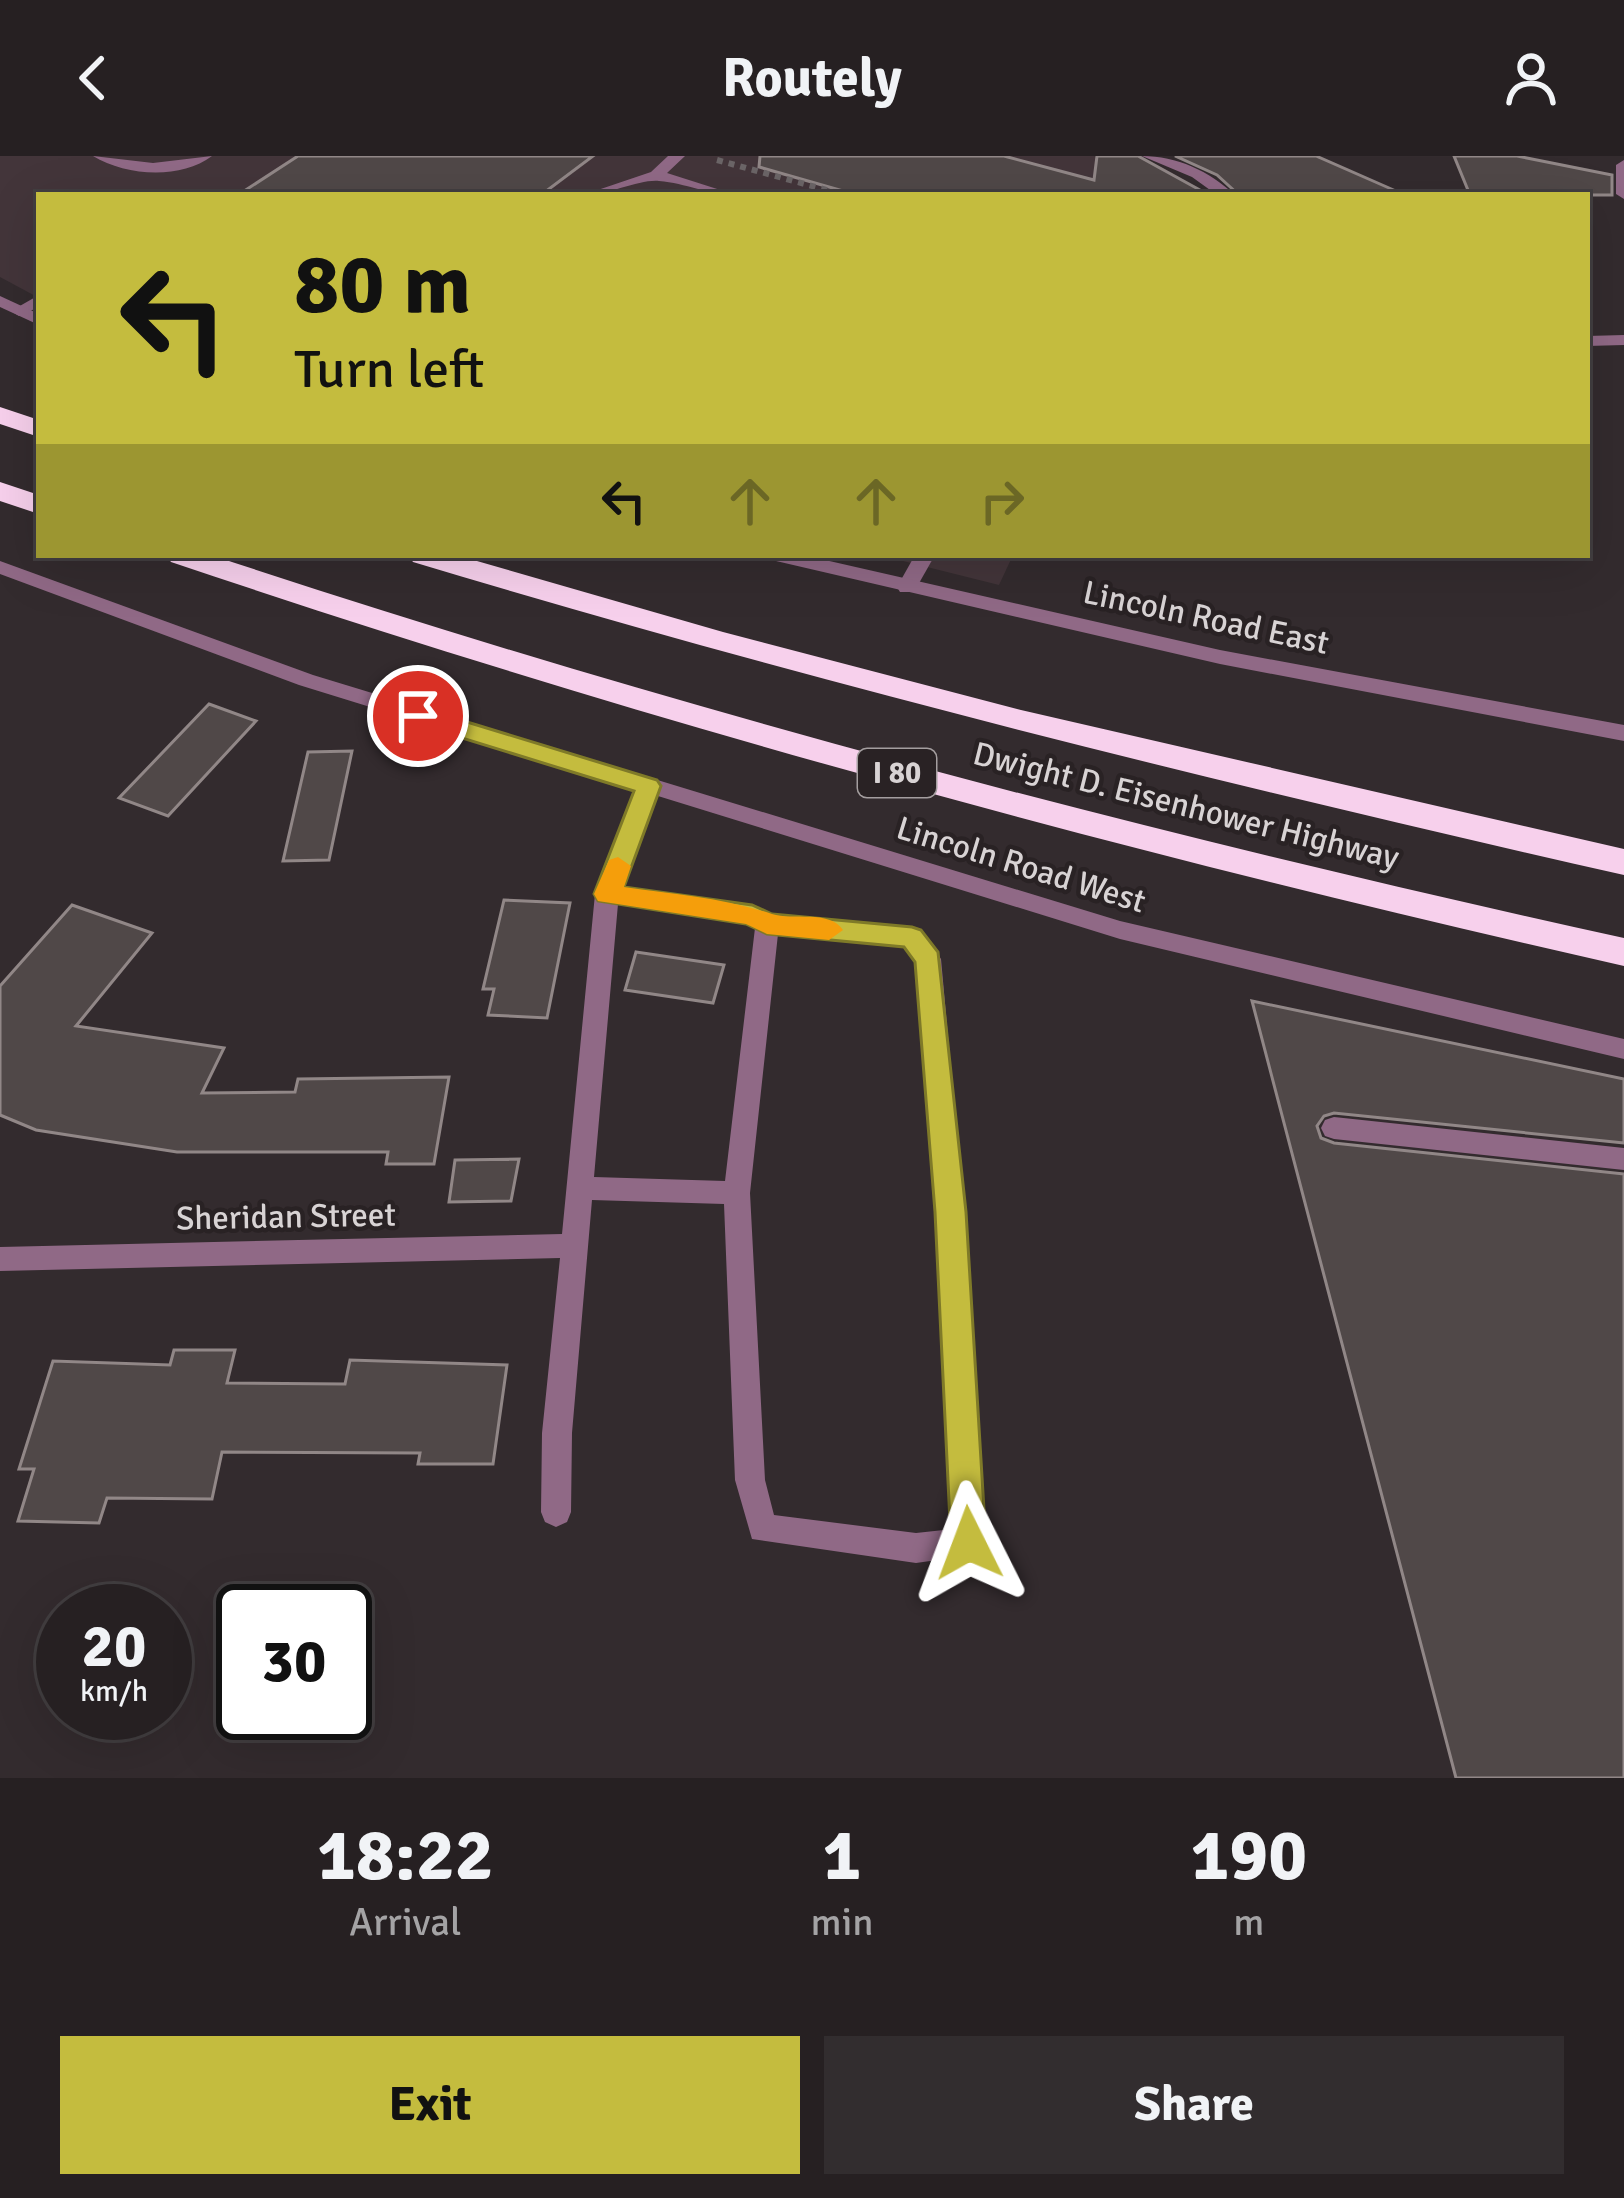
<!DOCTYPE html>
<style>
body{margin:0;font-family:Signika,sans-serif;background:#322d2f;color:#f1f3f6;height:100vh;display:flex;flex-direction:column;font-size:45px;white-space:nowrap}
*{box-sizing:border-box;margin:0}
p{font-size:39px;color:#a4a3a5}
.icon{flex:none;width:66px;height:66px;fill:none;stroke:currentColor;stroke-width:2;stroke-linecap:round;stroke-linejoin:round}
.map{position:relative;height:1622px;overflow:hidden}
.drawer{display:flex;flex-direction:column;background:#262022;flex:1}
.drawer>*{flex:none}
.top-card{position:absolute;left:36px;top:36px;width:1554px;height:366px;border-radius:0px;box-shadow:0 12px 48px #0002,0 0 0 3px #423e40;background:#c4bc3e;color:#111;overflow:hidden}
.speed{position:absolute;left:36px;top:1428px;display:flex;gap:24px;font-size:60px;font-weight:700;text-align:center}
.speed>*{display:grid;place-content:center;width:156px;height:156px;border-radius:50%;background:#262022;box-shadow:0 12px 48px #0002,0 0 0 3px #423e40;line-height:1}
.speed small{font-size:30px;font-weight:400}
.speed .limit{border:6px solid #111;border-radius:18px;background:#fff;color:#111}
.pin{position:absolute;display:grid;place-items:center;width:102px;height:102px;color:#fff;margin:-51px;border:6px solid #fff;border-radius:50%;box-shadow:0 3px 12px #0007}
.me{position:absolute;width:132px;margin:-66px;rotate:357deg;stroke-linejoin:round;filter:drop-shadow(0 0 9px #0008)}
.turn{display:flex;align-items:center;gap:42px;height:252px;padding:0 60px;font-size:54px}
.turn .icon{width:156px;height:156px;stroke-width:2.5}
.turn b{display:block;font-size:84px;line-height:102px}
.lanes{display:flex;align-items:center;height:114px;padding:0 60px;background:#0003;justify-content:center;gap:60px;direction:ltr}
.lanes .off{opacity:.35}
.eta{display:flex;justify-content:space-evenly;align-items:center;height:204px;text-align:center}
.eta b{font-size:72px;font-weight:800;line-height:84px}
.primary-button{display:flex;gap:24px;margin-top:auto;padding:24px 60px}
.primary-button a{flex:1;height:138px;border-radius:0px;background:#c4bc3e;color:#111;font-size:48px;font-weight:800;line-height:138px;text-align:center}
.primary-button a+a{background:#322d2f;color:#f1f3f6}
header{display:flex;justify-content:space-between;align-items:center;height:156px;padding:0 60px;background:#262022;font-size:54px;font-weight:800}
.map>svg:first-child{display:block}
</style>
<header><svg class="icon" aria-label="back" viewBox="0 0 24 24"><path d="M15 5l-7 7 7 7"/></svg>Routely<svg class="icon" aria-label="person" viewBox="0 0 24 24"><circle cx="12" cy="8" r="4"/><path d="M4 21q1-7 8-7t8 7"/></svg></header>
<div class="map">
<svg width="1624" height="1622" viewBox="0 0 1624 1622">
<rect width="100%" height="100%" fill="#332b2e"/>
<g fill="#43353a">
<polygon points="0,0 1094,0 1186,39 39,39 39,142 0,121"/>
<polygon points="879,399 1013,399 999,429"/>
</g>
<g fill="#504848" stroke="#918787" stroke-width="3">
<polygon points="298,0 593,0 541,39 238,39"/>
<polygon points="760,0 1004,0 1094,24 1097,0 1138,0 1209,39 857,39 759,11"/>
<polygon points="1175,0 1316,0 1405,39 1239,39 1217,19"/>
<polygon points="1454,0 1517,0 1612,19 1612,39 1470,39"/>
<polygon points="209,548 256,565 168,660 119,642"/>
<polygon points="352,595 329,704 283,705 308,596"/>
<polygon points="504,744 570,747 547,862 488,859 494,833 483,833"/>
<polygon points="72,749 152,777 76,870 224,892 202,937 295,936 298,923 449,921 434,1008 386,1008 388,996 177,996 36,974 0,959 0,830"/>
<polygon points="636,796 724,809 713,847 625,834"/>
<polygon points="1252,845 1624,923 1624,987 1334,957 1324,960 1317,970 1321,982 1334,987 1624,1018 1624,1622 1456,1622"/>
<polygon points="519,1003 511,1045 449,1046 455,1004"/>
<polygon points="174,1194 235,1194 227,1227 345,1228 350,1204 507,1209 493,1308 418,1308 420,1297 222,1296 212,1343 107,1342 99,1367 18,1365 34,1313 19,1313 53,1205 170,1209"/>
</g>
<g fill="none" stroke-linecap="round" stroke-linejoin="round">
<polyline stroke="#6b6567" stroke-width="6" stroke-dasharray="6 6" stroke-linecap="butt" points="717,4 845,39"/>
<g fill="#906986" fill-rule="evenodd">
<path d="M93,0L153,7L212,0C180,24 126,20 93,0Z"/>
<path d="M668,0H685L667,17L736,39C708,39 686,27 659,25C640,23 609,39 583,39L651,16Z"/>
<polygon points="39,139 39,151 19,160 11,155"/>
<polygon points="915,399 935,399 914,436 900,436 897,431"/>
<polygon points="1334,961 1624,992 1624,1014 1334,983 1325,980 1321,972 1325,964"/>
</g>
<g fill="#906986" fill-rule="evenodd">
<path d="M1142,0C1177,0 1209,15 1235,39H1217L1192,21Z"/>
<polygon points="1624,4 1624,43 1616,38 1616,9"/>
<polygon points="1624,179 1624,189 1587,190 1587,180"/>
<path d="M648,622L659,630L621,731L752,750L772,759L912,773L920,775L941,803L964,1056L984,1387L980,1398L916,1407L752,1383L735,1324L724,1048L592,1044L572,1277L571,1356L567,1366L556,1371L545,1366L541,1356L542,1277L560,1102L0,1115V1091L562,1078L595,738L637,630ZM618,748L747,767L755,772L725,1025L594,1021ZM778,778L905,791L917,806L938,1056L953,1373L916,1377L774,1359L765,1324L750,1037Z"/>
</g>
<g fill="#906986" fill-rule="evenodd">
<polygon points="0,140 39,158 39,169 0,151"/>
<polygon points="766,399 803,399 1220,494 1624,569 1624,585 1220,508 776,405"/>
<polygon points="0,405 313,519 1120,765 1624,883 1624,903 1120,783 299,529 0,418"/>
</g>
<g fill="#f7d0ec" fill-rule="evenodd">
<polygon points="0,251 39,264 39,281 0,268"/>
<polygon points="0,326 39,339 39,358 0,345"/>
<path d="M166,399H211C675,553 1146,677 1624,782V810C1132,699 648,567 171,406Z"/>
<path d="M408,399H456L723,476L1021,554L1624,693V719C1217,627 812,526 413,406Z"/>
</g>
</g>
<polygon fill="#c4bc3e" stroke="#7f7a28" stroke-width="3" points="418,551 657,624 661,630 624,731 752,749 772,758 912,771 921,774 938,796 966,1056 986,1387 981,1399 969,1404 957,1399 951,1387 935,1056 915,806 904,791 767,778 746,768 598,745 594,738 634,635 410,566 406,560"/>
<path fill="#f59e0b" d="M618,701L631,710L624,731C674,738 724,742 772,758C793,765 829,753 843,774L829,784L767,778L746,768L598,745L594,738L609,704Z"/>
<g text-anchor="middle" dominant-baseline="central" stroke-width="9" stroke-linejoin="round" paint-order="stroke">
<rect fill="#292224" stroke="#a49e9f" stroke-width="3" x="858" y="593" width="78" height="48" rx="9"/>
<g font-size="30" font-weight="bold" fill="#d8d3d4">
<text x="897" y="617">I 80</text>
</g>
<g font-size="33" fill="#d8d3d4" stroke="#292224">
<text transform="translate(1206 462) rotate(12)">Lincoln Road East</text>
<text transform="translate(1186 650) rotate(14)">Dwight D. Eisenhower Highway</text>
<text transform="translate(1021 709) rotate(17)">Lincoln Road West</text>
<text transform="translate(286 1061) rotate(-1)">Sheridan Street</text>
</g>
</g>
</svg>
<div class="speed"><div>20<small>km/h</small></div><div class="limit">30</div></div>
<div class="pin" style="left:418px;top:560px;background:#d93025"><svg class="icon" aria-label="arrive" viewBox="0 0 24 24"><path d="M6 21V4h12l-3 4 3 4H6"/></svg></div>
<svg class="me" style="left:969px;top:1387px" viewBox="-20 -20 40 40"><path d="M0-17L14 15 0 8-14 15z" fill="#c4bc3e" stroke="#fff" stroke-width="4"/></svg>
<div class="top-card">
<div class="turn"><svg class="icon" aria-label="left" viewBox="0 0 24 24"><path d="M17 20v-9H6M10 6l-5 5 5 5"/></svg><div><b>80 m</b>Turn left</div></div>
<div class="lanes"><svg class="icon" aria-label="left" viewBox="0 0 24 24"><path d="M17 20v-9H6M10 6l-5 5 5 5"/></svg><svg class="icon off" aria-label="ahead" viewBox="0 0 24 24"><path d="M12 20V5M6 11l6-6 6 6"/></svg><svg class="icon off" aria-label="ahead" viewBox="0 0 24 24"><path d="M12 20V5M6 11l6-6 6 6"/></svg><svg class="icon off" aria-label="right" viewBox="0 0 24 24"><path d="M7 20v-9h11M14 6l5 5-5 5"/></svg></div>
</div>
</div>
<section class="drawer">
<div class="eta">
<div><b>18:22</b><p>Arrival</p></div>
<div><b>1</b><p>min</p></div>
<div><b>190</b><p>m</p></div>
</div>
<div class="primary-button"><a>Exit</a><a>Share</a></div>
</section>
